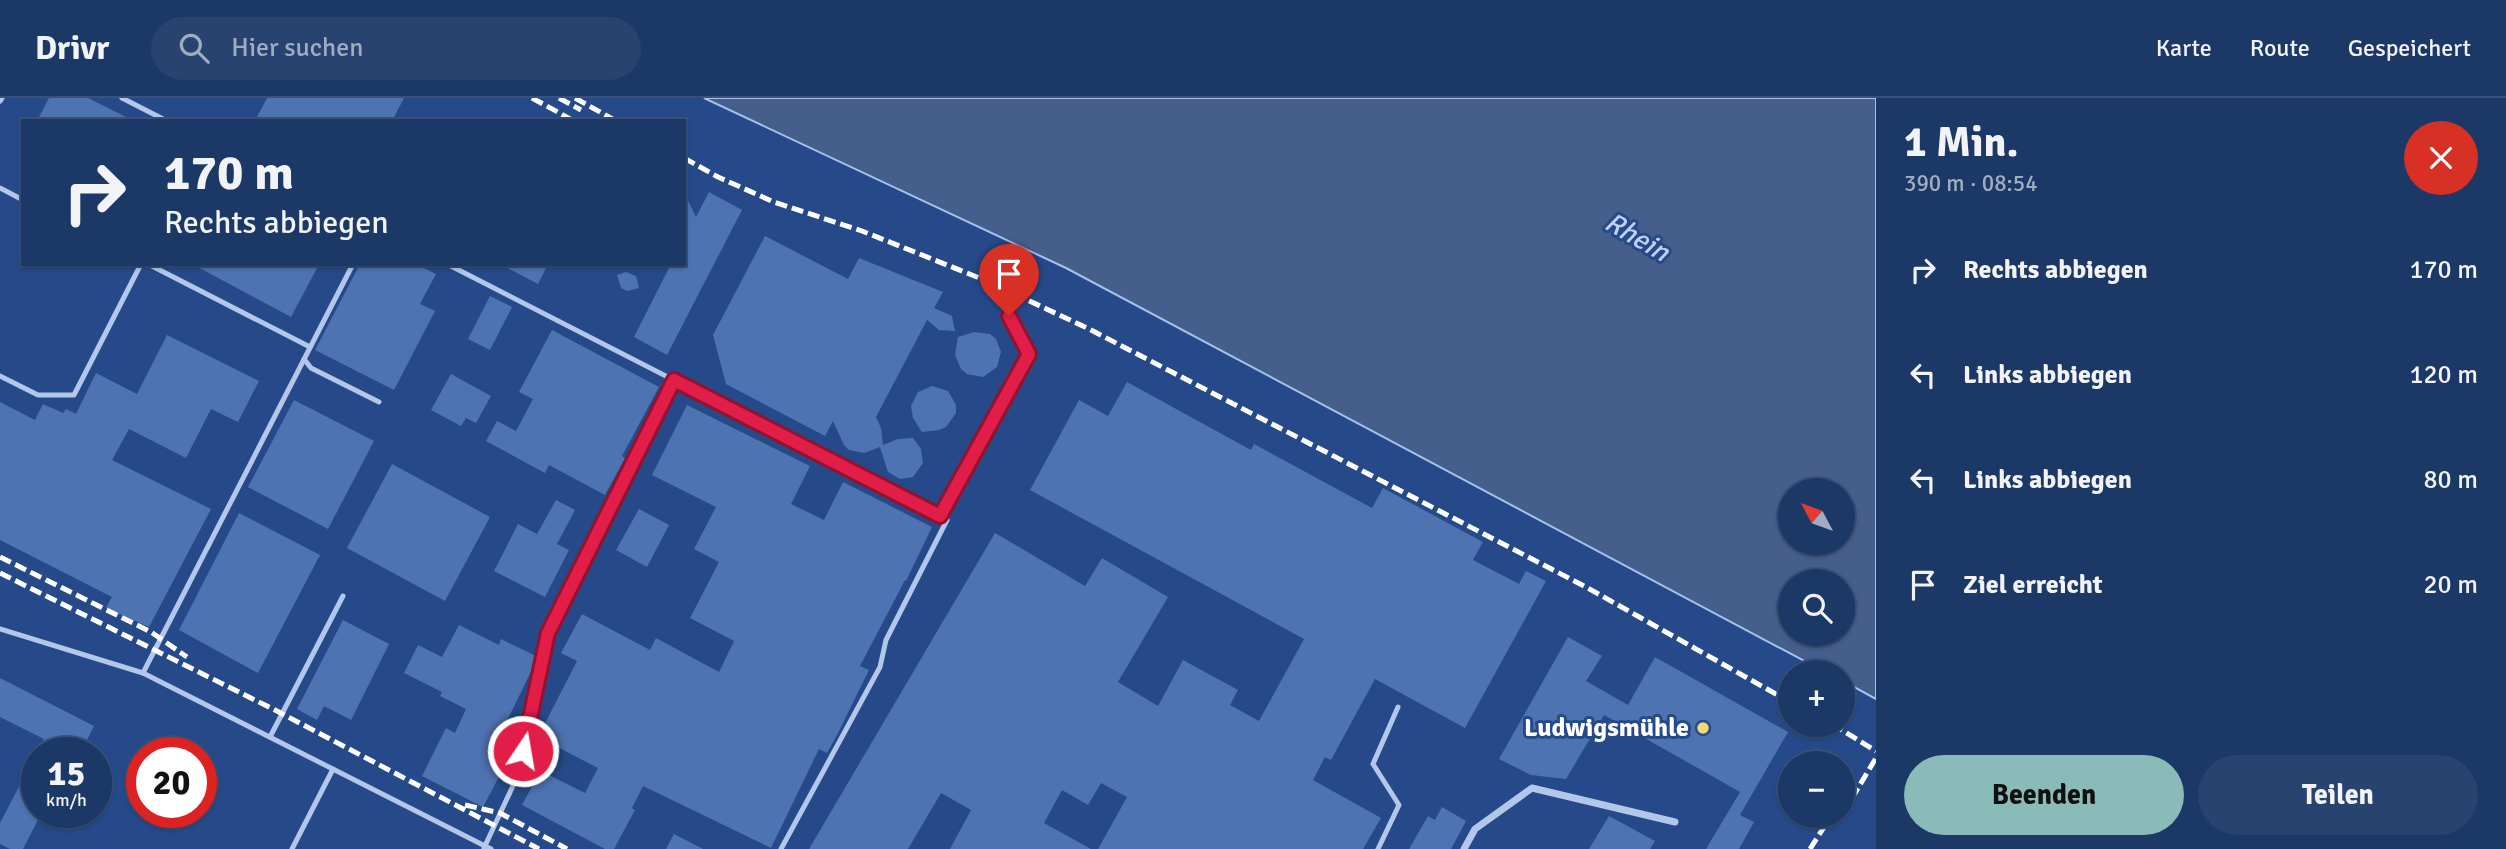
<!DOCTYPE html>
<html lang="de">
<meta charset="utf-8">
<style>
body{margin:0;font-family:Signika,sans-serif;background:#294370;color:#f1f3f6;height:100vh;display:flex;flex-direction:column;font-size:26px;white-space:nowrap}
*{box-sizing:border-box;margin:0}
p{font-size:23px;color:#a0acc0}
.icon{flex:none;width:38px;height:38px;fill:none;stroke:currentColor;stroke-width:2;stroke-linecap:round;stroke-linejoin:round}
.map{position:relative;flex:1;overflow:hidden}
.panel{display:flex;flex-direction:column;background:#1c3867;width:630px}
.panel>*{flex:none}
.hud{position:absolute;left:21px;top:21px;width:665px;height:147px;border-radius:0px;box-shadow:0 2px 5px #0004,0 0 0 2px #3a527b;background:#1c3867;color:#f1f3f6;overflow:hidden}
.needle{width:46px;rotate:311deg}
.buttons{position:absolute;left:1778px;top:380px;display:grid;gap:14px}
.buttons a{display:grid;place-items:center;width:77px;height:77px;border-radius:50%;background:#1c3867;box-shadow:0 2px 5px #0004,0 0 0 2px #3a527b;font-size:35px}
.speed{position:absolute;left:21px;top:639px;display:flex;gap:14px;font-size:35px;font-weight:700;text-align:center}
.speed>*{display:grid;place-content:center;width:91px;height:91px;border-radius:50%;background:#1c3867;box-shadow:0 2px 5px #0004,0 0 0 2px #3a527b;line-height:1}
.speed small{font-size:18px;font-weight:400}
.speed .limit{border:10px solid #d22;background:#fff;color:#111}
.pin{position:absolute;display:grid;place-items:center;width:60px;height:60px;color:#fff;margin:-72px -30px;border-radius:50% 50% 50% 0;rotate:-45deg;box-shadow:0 0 7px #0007}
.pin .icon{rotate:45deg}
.me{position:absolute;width:77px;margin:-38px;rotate:12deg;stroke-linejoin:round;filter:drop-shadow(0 0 5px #0008)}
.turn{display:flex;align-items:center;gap:24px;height:147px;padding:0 28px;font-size:32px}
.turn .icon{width:91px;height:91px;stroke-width:2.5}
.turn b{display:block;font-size:49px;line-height:60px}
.round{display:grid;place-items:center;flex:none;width:74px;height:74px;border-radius:37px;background:#294370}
.summary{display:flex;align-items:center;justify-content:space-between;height:119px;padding:0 28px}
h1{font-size:42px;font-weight:700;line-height:52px}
.cta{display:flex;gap:14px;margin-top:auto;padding:14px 28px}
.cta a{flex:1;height:80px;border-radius:42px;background:#8bbbb9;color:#111;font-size:28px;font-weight:700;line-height:80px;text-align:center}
.cta a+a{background:#294370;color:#f1f3f6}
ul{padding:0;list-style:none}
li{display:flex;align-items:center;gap:21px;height:105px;padding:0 28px}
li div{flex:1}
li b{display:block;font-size:26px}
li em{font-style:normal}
header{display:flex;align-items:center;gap:42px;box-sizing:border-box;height:98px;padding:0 35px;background:#1c3867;border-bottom:2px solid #3a527b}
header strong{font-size:33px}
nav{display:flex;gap:38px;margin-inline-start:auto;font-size:24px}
.search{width:490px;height:63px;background:#294370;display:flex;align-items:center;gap:18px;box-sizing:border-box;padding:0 24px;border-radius:38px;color:#a0acc0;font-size:26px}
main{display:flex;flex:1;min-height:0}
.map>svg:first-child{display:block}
</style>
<header>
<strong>Drivr</strong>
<div class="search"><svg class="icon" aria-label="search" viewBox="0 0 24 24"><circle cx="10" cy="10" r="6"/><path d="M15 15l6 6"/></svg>Hier suchen</div>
<nav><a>Karte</a><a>Route</a><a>Gespeichert</a></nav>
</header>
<main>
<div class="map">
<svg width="1876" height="751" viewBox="0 0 1876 751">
<rect width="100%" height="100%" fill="#264a89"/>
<path fill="#455e8c" stroke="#a7c1ea" stroke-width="2" fill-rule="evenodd" d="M704,0H1876V601L1843,583V574H1825L1066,170ZM1790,392H1843V444H1790ZM1790,483H1843V536H1790Z"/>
<g fill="#4e73b1">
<polygon points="49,0 88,0 134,23 37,23"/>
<polygon points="267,0 404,0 392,23 264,23 257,19"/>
<polygon points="684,94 696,119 709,94 742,112 667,257 634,239 671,166 684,166"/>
<polygon points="765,138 848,181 859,160 943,194 934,210 952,218 955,233 939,232 927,222 876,319 881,330 883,347 898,341 913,340 921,351 923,365 913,379 900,381 888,374 880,349 864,355 849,352 844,347 833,323 825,338 726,286 713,237"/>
<polygon points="192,166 310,166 317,170 291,219"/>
<polygon points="360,166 416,166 436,176 420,206 435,213 394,292 315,252"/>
<polygon points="500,166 548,166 538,186"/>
<polygon points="626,174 636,178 639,190 627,193 621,190 617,177"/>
<polygon points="490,198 512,209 490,252 468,241"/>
<polygon points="552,232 659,289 622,358 625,360 605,397 549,367 545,375 486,343 497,323 516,333 533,301 519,294"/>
<polygon points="974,234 990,236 996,241 1001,254 997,269 983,279 967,276 961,271 955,257 958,239"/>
<polygon points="167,237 259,283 238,324 211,311 186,360 129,331 112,362 211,411 149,529 106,510 112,499 0,442 0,304 35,322 43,306 63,315 66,311 76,316 96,275 137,296"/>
<polygon points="451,276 491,298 476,325 466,320 461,328 431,312"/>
<polygon points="1127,284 1251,352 1254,346 1372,410 1383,390 1483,444 1473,462 1519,486 1526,473 1546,483 1465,630 1375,581 1331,662 1325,659 1313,682 1381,720 1363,751 1098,751 1127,699 1101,685 1088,707 1062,692 1044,725 1091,751 950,751 971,712 941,695 908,751 809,751 995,435 1085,488 1102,460 1168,499 1118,584 1158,608 1183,562 1238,592 1230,607 1259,623 1304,541 1030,392 1079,302 1108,318"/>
<polygon points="932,288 948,293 956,307 956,315 946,329 939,332 922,334 913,320 911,308 918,294"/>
<polygon points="294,302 374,343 328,431 248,389"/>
<polygon points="687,307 810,368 791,406 824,422 843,384 932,429 906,483 905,482 860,568 869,572 838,635 827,655 819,651 771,750 643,688 632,710 635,712 614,751 605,751 522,707 536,681 542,685 547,676 585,695 598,670 538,639 577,563 561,555 582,516 650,552 656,540 719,574 734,543 690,520 719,464 694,451 716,409 652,377"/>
<polygon points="392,366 490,419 445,503 347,450"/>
<polygon points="556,402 575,412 557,446 569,452 545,499 494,473 518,426 537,436"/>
<polygon points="639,411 669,427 647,469 616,452"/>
<polygon points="239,415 320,457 258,575 179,532"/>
<polygon points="343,522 389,546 351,622 324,608 317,622 297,611"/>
<polygon points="459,527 499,547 501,541 538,559 492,654 508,662 483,709 422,678 446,630 455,635 466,611 440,598 442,594 404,575 418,547 442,559"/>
<polygon points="1568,539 1602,558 1586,583 1628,607 1655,559 1788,634 1740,717 1754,724 1739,751 1706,751 1740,694 1604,617 1566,681 1531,677 1499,661"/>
<polygon points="0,580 94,628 81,654 37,654 37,714 42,714 23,751 10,751 0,746 0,725 44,641 0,619"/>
<polygon points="1442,709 1466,723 1451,751 1409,751 1428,718 1435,722"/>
<polygon points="1609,718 1655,743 1650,751 1589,751"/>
<polygon points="674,736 703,751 666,751"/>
</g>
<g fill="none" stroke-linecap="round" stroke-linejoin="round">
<g stroke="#b2c7e9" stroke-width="5">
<polyline points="122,0 167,23"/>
<polyline points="0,3 2,0"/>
<polyline points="0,90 23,102"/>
<polyline points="148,166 310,249"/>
<polyline points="447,166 947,422 886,542 880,569 781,751"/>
<polyline points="304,261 311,270 379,304"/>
<polyline points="0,278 38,297 74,297 141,166"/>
<polyline points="940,418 1029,256 1009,218"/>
<polyline points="0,531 143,575 491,751"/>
<polyline points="143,575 353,166"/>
<polyline points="270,639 343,498"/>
<polyline points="484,750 518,677 548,535 674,282"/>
<polyline points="292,751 333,671"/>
<polyline points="1378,751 1399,707 1373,666 1398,609"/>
</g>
<polyline stroke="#b2c7e9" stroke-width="7" points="1464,751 1475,731 1532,690 1675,724"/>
<g stroke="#fff" stroke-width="5" stroke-dasharray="12 5" stroke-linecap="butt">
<polyline points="532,0 574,23"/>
<polyline points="559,0 581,12"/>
<polyline points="575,0 616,23"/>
<polyline points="684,60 718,79 774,104 862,133 987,183 1089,231 1586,489 1790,604"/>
<polyline points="0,459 151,534 187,559"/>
<polyline points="0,475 275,612 539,751"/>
<polyline points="1832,626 1876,653"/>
<polyline points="465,707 500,715 567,751"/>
<polyline points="1843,715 1876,660"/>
<polyline points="1810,751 1831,718"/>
</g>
</g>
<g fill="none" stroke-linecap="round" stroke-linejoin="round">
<defs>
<polyline id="route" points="523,653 548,535 674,282 940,418 1029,256 1009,218"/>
</defs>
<use href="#route" stroke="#92132f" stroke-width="18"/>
<use href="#route" stroke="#e11d48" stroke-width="12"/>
</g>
<circle fill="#f3d877" stroke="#264a89" stroke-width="2.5" cx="1703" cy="630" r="7"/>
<g text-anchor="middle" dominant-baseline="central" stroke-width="6" stroke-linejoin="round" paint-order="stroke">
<g font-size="26" font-weight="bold" fill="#fff" stroke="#264a89" text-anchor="end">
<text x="1689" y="630">Ludwigsmühle</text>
</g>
<g font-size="28" font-style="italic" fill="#bed1f1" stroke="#264a89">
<text transform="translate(1637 139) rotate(30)">Rhein</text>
</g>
</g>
</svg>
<div class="buttons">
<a><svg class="needle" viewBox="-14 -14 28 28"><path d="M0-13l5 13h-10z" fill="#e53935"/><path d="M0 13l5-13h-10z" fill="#a0acc0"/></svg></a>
<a><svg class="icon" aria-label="search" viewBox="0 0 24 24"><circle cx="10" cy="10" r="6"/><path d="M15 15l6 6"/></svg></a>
<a>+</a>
<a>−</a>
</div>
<div class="speed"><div>15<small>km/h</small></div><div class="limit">20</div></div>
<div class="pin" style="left:1009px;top:218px;background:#d93025"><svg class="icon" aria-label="arrive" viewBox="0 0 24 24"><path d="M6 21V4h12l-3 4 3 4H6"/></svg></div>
<svg class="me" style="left:523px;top:653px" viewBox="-20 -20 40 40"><circle r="17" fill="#e11d48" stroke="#fff" stroke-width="3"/><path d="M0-11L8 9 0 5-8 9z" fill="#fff"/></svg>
<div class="hud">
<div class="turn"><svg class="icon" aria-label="right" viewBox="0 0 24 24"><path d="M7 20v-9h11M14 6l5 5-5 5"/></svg><div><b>170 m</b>Rechts abbiegen</div></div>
</div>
</div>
<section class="panel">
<div class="summary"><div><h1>1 Min.</h1><p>390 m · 08:54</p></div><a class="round" style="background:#d93025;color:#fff"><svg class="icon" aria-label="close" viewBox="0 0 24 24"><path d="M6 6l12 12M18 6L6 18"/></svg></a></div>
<ul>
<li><svg class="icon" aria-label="right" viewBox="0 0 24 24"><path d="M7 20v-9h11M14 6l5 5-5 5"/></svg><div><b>Rechts abbiegen</b></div><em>170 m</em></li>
<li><svg class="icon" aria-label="left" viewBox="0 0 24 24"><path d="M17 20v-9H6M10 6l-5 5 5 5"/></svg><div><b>Links abbiegen</b></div><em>120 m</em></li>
<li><svg class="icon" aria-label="left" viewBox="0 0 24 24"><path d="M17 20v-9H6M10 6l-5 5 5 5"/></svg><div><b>Links abbiegen</b></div><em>80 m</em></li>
<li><svg class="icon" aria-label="arrive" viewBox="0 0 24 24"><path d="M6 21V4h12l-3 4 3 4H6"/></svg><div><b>Ziel erreicht</b></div><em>20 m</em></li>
</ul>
<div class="cta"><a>Beenden</a><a>Teilen</a></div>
</section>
</main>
